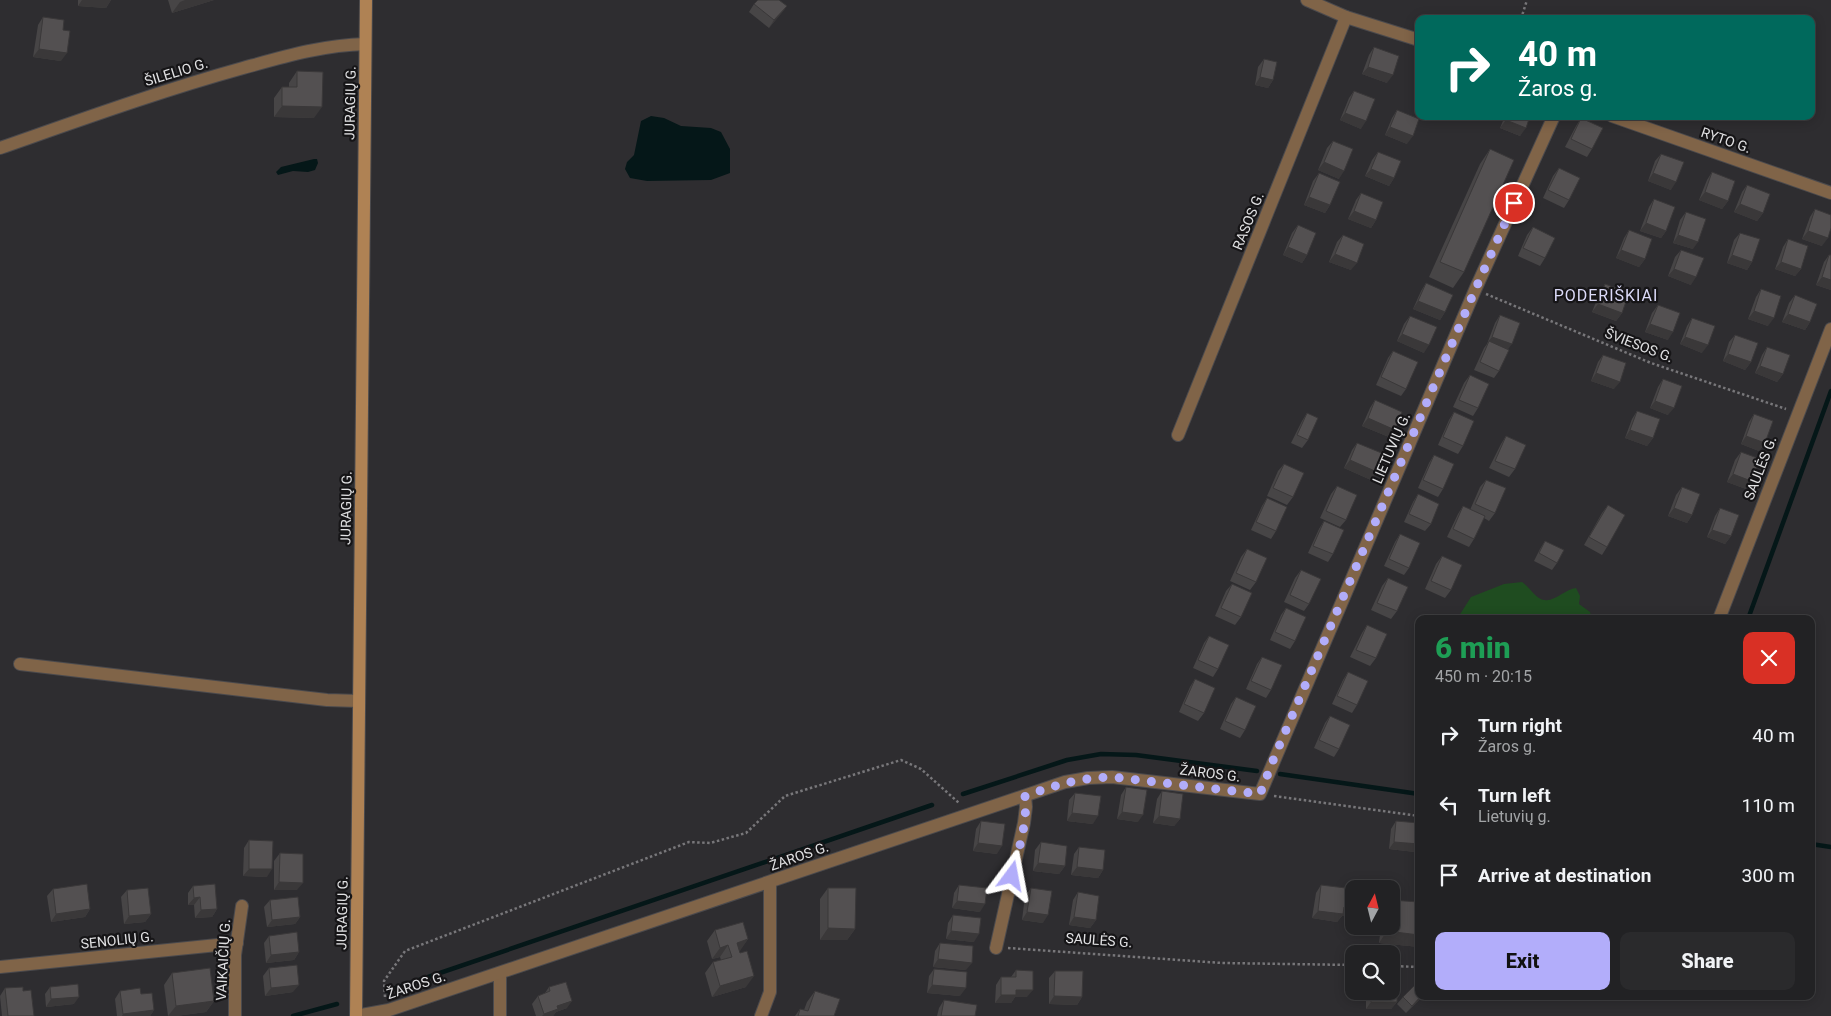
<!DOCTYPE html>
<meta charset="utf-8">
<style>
body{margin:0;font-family:Roboto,sans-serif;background:#2a2a2c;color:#f1f3f6;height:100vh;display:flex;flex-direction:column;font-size:19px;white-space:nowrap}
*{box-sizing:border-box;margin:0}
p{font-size:16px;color:#a2a4a6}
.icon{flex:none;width:28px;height:28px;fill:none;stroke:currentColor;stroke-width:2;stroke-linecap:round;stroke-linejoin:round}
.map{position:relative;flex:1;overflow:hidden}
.side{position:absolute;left:1415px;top:615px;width:400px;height:385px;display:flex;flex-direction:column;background:#222224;border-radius:10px;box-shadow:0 2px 12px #0003,0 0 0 1px #3f3f41}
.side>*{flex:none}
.guide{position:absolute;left:1415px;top:15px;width:400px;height:105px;border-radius:10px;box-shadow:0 2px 12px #0003,0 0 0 1px #3f3f41;background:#00695c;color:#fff;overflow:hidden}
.needle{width:32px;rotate:7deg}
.tools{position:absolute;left:1345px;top:880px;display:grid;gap:10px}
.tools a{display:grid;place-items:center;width:55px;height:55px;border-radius:10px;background:#222224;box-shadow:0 2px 12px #0003,0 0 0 1px #3f3f41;font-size:25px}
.pin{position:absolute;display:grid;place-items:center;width:42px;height:42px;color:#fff;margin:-21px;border:2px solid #fff;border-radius:50%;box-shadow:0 1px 5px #0007}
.me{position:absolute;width:55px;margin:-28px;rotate:13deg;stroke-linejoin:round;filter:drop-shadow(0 0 4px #0008)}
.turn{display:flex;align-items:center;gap:18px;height:105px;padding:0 20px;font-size:22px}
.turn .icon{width:65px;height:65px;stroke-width:2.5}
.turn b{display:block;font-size:35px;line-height:42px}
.round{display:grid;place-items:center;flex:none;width:52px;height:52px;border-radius:10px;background:#2a2a2c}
.head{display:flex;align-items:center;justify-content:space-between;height:85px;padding:0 20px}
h1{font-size:30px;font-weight:800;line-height:38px;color:#1e9e55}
.cta{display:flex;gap:10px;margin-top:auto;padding:10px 20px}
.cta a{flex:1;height:58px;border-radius:10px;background:#b2adfa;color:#111;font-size:20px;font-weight:800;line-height:58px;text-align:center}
.cta a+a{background:#2a2a2c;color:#f1f3f6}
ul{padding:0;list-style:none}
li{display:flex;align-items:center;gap:15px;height:70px;padding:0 20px}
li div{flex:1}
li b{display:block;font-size:19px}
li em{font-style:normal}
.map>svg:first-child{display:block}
</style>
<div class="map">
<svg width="1831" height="1016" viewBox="0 0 1831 1016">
<rect width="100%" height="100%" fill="#2e2d30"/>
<path fill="#1f4c20" d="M1522,582C1528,586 1534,595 1539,598C1552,606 1564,589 1576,588L1580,596L1579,604L1590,612L1592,619H1457L1471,597L1504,584Z"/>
<g fill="#051718">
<polygon points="651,116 664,118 681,126 711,128 721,132 730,149 730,173 711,180 647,181 630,178 625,169 627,162 634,155 641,121"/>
<polygon points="314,159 317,159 318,163 315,170 308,172 293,171 278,175 276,172 281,167"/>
</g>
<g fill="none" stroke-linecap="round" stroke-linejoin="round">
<g stroke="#051718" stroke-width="4.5">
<polyline points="1748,619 1831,391"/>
<polyline points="1280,774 1419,794"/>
<polyline points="963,794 1067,760 1101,754 1136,755 1257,771"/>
<polyline points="1811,844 1831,847"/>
<polyline points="387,991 932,805"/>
<polyline points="293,1016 337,1004"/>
</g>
<defs>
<g id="street">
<polyline points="1307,0 1346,17 1419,40"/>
<polyline points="1612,116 1831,193"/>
<path d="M0,148C80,120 160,91 243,68C283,57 323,45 365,44"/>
<polyline points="1178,435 1346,17"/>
<polyline points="1719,619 1831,329"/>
<polyline points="20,664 327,700 359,701"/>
<polyline points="996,948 1024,823 1026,807 1025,796"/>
<polyline points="0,967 237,943"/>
<polyline points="500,973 500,1016"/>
<polyline points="235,1016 235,955 242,906"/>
<polyline points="356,1016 389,1010 1065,782 1088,778 1112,777 1260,794 1475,290 1554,116"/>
<polyline points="761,1016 770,992 770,882"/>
</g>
<polyline id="secondary" points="356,1016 366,0"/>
</defs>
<use href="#street" stroke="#4b4a4d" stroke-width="14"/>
<use href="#secondary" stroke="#4b4a4d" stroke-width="14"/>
<g stroke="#78777a" stroke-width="2.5" stroke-dasharray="2.5 2.5" stroke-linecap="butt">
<polyline points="1521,19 1527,0"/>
<polyline points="1486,294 1651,363 1786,409"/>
<polyline points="1274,796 1419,816"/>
<polyline points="1008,948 1222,963 1354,965"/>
<polyline points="1391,966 1419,967"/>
<polyline points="385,997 384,981 405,951 689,842 710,843 746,833 785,796 901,760 921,769 959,803"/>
</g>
<use href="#street" stroke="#806448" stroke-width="12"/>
<use href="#secondary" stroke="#af8254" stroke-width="12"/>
</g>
<g fill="#474546">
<polygon points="78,0 111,0 106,8 78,6"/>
<polygon points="168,0 214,0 172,13"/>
<polygon points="754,4 787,6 769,28 749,12"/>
<polygon points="43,17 61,61 33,57 38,25"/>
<polygon points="1374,47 1387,83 1362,74 1369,55"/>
<polygon points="1264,59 1273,80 1268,88 1255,85 1258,67"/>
<polygon points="297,71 314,118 274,117 274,98 282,87 289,87 289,83"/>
<polygon points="1419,79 1419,94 1414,92"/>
<polygon points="1354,91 1361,129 1340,120 1349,98"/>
<polygon points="1397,110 1407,144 1385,135 1392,118"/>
<polygon points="1505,116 1530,116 1520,136 1500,128"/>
<polygon points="1581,118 1592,149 1587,157 1565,147 1576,126"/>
<polygon points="1333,141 1339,179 1318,170 1327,148"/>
<polygon points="1490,149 1464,272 1453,288 1429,277 1480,164"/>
<polygon points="1378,152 1394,178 1389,186 1365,176 1372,160"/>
<polygon points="1661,154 1671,190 1648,181 1655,161"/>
<polygon points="1559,168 1569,200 1564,208 1543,198 1553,176"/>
<polygon points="1712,172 1728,201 1722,209 1699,200 1707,180"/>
<polygon points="1319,173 1330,205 1325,213 1304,205 1313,181"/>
<polygon points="1747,185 1763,213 1757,221 1734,212 1742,192"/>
<polygon points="1361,193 1376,220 1371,228 1348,219 1356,200"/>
<polygon points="1654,199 1666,231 1661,238 1640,231 1649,207"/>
<polygon points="1815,209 1822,246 1802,239 1810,217"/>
<polygon points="1686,212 1693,249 1673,243 1680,220"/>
<polygon points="1298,225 1307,255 1302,263 1283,255 1292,233"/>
<polygon points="1533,227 1545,258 1540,266 1518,256 1527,235"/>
<polygon points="1629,230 1645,259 1639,267 1616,258 1624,238"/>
<polygon points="1740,233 1752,262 1747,270 1727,263 1734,240"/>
<polygon points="1343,235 1351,270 1329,262 1337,242"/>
<polygon points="1788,239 1801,269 1795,276 1775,269 1783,247"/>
<polygon points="1681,250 1691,285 1668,276 1675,257"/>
<polygon points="1829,255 1831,255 1831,290 1816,285 1824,262"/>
<polygon points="1426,283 1445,312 1440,320 1413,309 1421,291"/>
<polygon points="1605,284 1622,313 1616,321 1592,312 1600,292"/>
<polygon points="1761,289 1768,326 1748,319 1756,297"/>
<polygon points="1795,295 1810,322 1805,330 1782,322 1789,303"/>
<polygon points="1658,305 1668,340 1645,332 1652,313"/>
<polygon points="1500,315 1508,349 1499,371 1494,378 1474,370 1484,348 1487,344 1495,323"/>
<polygon points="1410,316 1424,353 1397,341 1404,324"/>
<polygon points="1692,318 1702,353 1680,344 1687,326"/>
<polygon points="1735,335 1751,362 1745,370 1723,361 1729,342"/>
<polygon points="1767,347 1783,374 1777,382 1755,373 1762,355"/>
<polygon points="1393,351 1406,389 1401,396 1376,385 1388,358"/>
<polygon points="1603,355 1614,389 1591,381 1598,362"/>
<polygon points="1470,375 1478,408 1473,416 1453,407 1464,383"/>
<polygon points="1663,379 1668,415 1650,408 1658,387"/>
<polygon points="1375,400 1389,437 1362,426 1370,408"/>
<polygon points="1637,411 1653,438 1647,446 1625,438 1632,419"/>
<polygon points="1454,412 1463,446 1458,454 1438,445 1449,420"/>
<polygon points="1307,413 1308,440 1302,448 1291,443 1302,421"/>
<polygon points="1754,414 1765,443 1759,451 1741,444 1749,422"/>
<polygon points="1506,436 1515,469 1509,477 1489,468 1501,444"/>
<polygon points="1357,443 1371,480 1344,468 1352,450"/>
<polygon points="1741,452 1746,489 1727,482 1735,460"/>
<polygon points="1434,455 1443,489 1438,497 1418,488 1429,463"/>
<polygon points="1284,464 1293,497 1287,505 1267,496 1278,471"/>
<polygon points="1486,480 1495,513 1489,521 1484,518 1474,539 1469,547 1447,537 1458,514 1463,506 1470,510 1480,487"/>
<polygon points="1337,486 1346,520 1340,527 1320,518 1331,494"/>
<polygon points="1682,487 1692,515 1687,523 1668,516 1676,495"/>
<polygon points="1418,494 1431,524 1425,531 1404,522 1413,502"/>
<polygon points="1267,498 1276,531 1271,539 1251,530 1262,506"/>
<polygon points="1608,505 1607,547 1602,555 1584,545 1602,513"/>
<polygon points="1720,508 1731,536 1725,544 1707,537 1715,516"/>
<polygon points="1324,521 1333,554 1328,562 1308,553 1319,529"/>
<polygon points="1400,534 1409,568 1404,575 1384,566 1395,542"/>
<polygon points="1545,541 1557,563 1552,570 1534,561 1540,549"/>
<polygon points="1247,549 1256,582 1250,590 1230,581 1241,557"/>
<polygon points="1442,556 1451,590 1445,598 1425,589 1436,564"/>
<polygon points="1301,570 1309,604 1304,611 1284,602 1295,578"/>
<polygon points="1388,578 1397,611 1391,619 1371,610 1382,586"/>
<polygon points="1232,584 1241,617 1235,625 1215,616 1226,591"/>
<polygon points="1286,608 1295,641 1290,649 1270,640 1281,615"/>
<polygon points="1367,625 1376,658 1370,666 1350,657 1362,633"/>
<polygon points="1209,636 1218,669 1213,677 1193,668 1204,643"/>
<polygon points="1262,657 1271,690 1266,698 1246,689 1257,664"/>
<polygon points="1348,672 1357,705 1352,713 1332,704 1343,680"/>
<polygon points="1195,679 1204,713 1198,721 1179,712 1190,687"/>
<polygon points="1236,697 1245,730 1240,738 1220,729 1231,704"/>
<polygon points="1330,716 1339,749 1334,757 1314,748 1325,723"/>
<polygon points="1126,787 1138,822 1117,819 1121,795"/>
<polygon points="1162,791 1180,819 1174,826 1153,823 1157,799"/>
<polygon points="1075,793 1093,824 1067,821 1069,800"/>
<polygon points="981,821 997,854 973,851 976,829"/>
<polygon points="1396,821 1415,852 1389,849 1391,829"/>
<polygon points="249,840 267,877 243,876 244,848"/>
<polygon points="1041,842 1065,866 1059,874 1033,871 1035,850"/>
<polygon points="1079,847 1103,870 1098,878 1071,875 1074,854"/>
<polygon points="280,853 297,890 274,890 274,861"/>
<polygon points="959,885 980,912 952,908 954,893"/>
<polygon points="1321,885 1348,916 1342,916 1337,922 1312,918 1316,893"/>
<polygon points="193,886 217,909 212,917 195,918 194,905 188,905 188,893"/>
<polygon points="828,888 855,929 847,940 820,940 820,899"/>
<polygon points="1031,888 1043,923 1022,920 1025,896"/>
<polygon points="53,889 90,909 85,917 51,922 47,896"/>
<polygon points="127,890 151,914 145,922 124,924 121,897"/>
<polygon points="1078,892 1096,920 1090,928 1069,925 1073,900"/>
<polygon points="270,900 300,917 295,924 267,927 264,907"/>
<polygon points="1419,902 1419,947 1379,943 1381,926 1391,926"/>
<polygon points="953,915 974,942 946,939 948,923"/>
<polygon points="715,930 748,939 739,951 746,987 712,997 705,973 713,962 721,960 720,957 712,959 707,941"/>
<polygon points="269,936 299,952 294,960 266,963 264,943"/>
<polygon points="940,943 966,970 933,967 935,951"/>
<polygon points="269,968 293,992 265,996 263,976"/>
<polygon points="934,969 960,996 927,993 929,976"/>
<polygon points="1016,970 1027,997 1015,997 1011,1003 995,1003 996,985 1001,977 1011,977"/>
<polygon points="1055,971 1082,997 1077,1005 1049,1004 1049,978"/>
<polygon points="172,973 214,1001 206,1012 176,1016 168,1016 164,985"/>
<polygon points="50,987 74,1004 46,1007 45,994"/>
<polygon points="549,987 567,1008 556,1012 553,1016 536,1016 532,1004 538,996 545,993"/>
<polygon points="5,988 23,991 34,1016 2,1016 0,996"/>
<polygon points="120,991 141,994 154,1010 150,1016 117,1016 115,999"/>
<polygon points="815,991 834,1016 795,1016 800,1009 804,1010 807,1002"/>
<polygon points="1366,991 1391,991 1397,1002 1391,1009 1366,1009"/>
<polygon points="1422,996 1419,1000 1406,1013 1397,1004 1403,997"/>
<polygon points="944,1000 975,1016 937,1016 939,1008"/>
</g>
<g fill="#3a3839">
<polygon points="82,0 111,0 106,8 78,6"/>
<polygon points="185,0 214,0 172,13 180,2"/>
<polygon points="787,6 781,14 769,28 774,20"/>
<polygon points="39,49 67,53 61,61 33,57"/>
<polygon points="1368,67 1393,75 1387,83 1362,74"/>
<polygon points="1260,77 1273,80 1268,88 1255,85"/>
<polygon points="1419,85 1419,94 1414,92"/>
<polygon points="282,106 322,107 314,118 274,117"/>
<polygon points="1345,113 1366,121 1361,129 1340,120"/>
<polygon points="1506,120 1526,128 1520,136 1500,128"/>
<polygon points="1390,127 1413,136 1407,144 1385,135"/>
<polygon points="1324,162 1344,171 1339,179 1318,170"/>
<polygon points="1371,169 1394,178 1389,186 1365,176"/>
<polygon points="1653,173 1676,182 1671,190 1648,181"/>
<polygon points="1705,192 1728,201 1722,209 1699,200"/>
<polygon points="1309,197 1330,205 1325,213 1304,205"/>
<polygon points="1740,204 1763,213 1757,221 1734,212"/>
<polygon points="1354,211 1376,220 1371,228 1348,219"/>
<polygon points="1646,223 1666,231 1661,238 1640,231"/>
<polygon points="1808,231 1828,238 1822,246 1802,239"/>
<polygon points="1678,235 1698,242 1693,249 1673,243"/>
<polygon points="1288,247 1307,255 1302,263 1283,255"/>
<polygon points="1621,250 1645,259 1639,267 1616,258"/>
<polygon points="1335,254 1357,263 1351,270 1329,262"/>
<polygon points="1732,255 1752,262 1747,270 1727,263"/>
<polygon points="1781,262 1801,269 1795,276 1775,269"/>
<polygon points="1674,269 1696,277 1691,285 1668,276"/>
<polygon points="1822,277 1831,280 1831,290 1816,285"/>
<polygon points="1418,301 1445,312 1440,320 1413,309"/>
<polygon points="1598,304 1622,313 1616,321 1592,312"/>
<polygon points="1754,311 1774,318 1768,326 1748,319"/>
<polygon points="1788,314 1810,322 1805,330 1782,322"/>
<polygon points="1650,324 1673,332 1668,340 1645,332"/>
<polygon points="1402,334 1429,345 1424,353 1397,341"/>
<polygon points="1492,337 1512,344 1506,352 1489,341 1486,344"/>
<polygon points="1685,337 1708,345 1702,353 1680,344"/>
<polygon points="1728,354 1751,362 1745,370 1723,361"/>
<polygon points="1760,366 1783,374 1777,382 1755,373"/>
<polygon points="1596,373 1620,382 1614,389 1591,381"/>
<polygon points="1655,401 1674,408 1668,415 1650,408"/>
<polygon points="1368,418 1395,430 1389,437 1362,426"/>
<polygon points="1630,430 1653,438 1647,446 1625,438"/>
<polygon points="1746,436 1765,443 1759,451 1741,444"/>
<polygon points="1350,460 1377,472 1371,480 1344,468"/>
<polygon points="1733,474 1751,481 1746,489 1727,482"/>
<polygon points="1674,508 1692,515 1687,523 1668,516"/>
<polygon points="1712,530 1731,536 1725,544 1707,537"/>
<polygon points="1122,812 1143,815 1138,822 1117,819"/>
<polygon points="1072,813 1098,816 1093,824 1067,821"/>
<polygon points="1159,816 1180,819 1174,826 1153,823"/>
<polygon points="1394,842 1419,844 1419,846 1415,852 1389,849"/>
<polygon points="978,843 1002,846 997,854 973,851"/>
<polygon points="1038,863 1065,866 1059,874 1033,871"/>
<polygon points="1077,867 1103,870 1098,878 1071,875"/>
<polygon points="249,869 272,869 267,877 243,876"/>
<polygon points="279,882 303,883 297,890 274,890"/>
<polygon points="200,897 194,905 188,905 194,898"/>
<polygon points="957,901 985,904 980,912 952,908"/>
<polygon points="1344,907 1353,909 1348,916 1342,916 1337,922 1312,918 1318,911"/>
<polygon points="90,909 85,917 51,922 56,914"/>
<polygon points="217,909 212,917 195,918 201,910"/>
<polygon points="1027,912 1048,915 1043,923 1022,920"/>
<polygon points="151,914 145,922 124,924 129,916"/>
<polygon points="300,917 295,924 267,927 272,920"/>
<polygon points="1074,917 1096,920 1090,928 1069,925"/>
<polygon points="828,928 855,929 847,940 820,940"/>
<polygon points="951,931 979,934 974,942 946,939"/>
<polygon points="1387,931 1419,935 1419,947 1379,943"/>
<polygon points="748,939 740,951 731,953 737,943"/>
<polygon points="728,945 720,957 712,959 720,948"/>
<polygon points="299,952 294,960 266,963 271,955"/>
<polygon points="938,959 972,963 966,970 933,967"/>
<polygon points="754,976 746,987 712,997 720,986"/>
<polygon points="299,985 293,992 265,996 271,988"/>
<polygon points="932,985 966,988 960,996 927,993"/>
<polygon points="1016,990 1033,990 1027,997 1015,997 1011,1003 995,1003 1001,995"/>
<polygon points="1054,996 1082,997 1077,1005 1049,1004"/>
<polygon points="1421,996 1422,996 1419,1000 1406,1013 1412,1006"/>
<polygon points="79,997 74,1004 46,1007 51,999"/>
<polygon points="214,1001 206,1012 176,1016 168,1016 176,1006"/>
<polygon points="572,1001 567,1008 556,1012 553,1016 542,1016 544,1014 557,1006"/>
<polygon points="1371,1002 1397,1002 1391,1009 1366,1009"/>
<polygon points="154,1010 150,1016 122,1016 123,1014"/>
</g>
<g fill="#535051" stroke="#3a3839">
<polygon points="758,0 779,0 787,6 774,20 754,4"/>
<polygon points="43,17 64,20 63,30 70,31 67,53 39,49"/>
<polygon points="1374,47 1399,56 1393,75 1368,67"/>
<polygon points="1264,59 1277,62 1273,80 1260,77"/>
<polygon points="297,71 323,72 322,107 282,106 282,87 297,87"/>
<polygon points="1354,91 1375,99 1366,121 1345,113"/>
<polygon points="1397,110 1419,119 1413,136 1390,127"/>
<polygon points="1507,116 1530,116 1526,128 1506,120"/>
<polygon points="1581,118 1603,128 1592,149 1571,139"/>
<polygon points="1333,141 1353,149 1344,171 1324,162"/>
<polygon points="1490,149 1514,160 1464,272 1440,262"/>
<polygon points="1378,152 1401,161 1394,178 1371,169"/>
<polygon points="1661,154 1684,162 1676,182 1653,173"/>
<polygon points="1559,168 1580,178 1569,200 1548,190"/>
<polygon points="1712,172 1735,181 1728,201 1705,192"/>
<polygon points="1319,173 1340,182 1330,205 1309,197"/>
<polygon points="1747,185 1770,194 1763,213 1740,204"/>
<polygon points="1361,193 1383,202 1376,220 1354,211"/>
<polygon points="1654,199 1675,207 1666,231 1646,223"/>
<polygon points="1815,209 1831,215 1831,228 1828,238 1808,231"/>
<polygon points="1686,212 1706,219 1698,242 1678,235"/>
<polygon points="1298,225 1316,233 1307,255 1288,247"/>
<polygon points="1533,227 1555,238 1545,258 1523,248"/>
<polygon points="1629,230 1652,239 1645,259 1621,250"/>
<polygon points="1740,233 1760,239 1752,262 1732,255"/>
<polygon points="1343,235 1364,244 1357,263 1335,254"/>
<polygon points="1788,239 1808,246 1801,269 1781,262"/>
<polygon points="1681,250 1704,258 1696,277 1674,269"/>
<polygon points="1829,255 1831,255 1831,280 1822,277"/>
<polygon points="1426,283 1453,295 1445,312 1418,301"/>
<polygon points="1605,284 1629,293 1622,313 1598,304"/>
<polygon points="1761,289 1781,296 1774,318 1754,311"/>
<polygon points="1795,295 1817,304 1810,322 1788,314"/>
<polygon points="1658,305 1680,313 1673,332 1650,324"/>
<polygon points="1500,315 1520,323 1512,344 1492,337"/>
<polygon points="1410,316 1437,327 1429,345 1402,334"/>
<polygon points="1692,318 1715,326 1708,345 1685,337"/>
<polygon points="1735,335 1758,343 1751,362 1728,354"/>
<polygon points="1489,341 1509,350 1499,371 1480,362"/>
<polygon points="1767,347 1790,355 1783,374 1760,366"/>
<polygon points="1393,351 1418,362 1406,389 1381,377"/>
<polygon points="1603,355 1626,363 1620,382 1596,373"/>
<polygon points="1470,375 1489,384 1478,408 1459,400"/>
<polygon points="1663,379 1682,386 1674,408 1655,401"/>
<polygon points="1375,400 1402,412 1395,430 1368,418"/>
<polygon points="1637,411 1660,419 1653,438 1630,430"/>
<polygon points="1454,412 1474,421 1463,446 1443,437"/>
<polygon points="1307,413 1318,418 1308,440 1297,435"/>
<polygon points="1754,414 1773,421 1765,443 1746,436"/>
<polygon points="1506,436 1526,445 1515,469 1495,461"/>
<polygon points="1357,443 1384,454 1377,472 1350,460"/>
<polygon points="1741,452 1760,459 1751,481 1733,474"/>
<polygon points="1434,455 1454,464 1443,489 1423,480"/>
<polygon points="1284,464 1304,473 1293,497 1273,488"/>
<polygon points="1486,480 1506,488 1495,513 1475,504"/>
<polygon points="1337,486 1357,495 1346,520 1326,511"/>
<polygon points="1682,487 1700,494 1692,515 1674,508"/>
<polygon points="1418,494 1439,504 1431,524 1409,514"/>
<polygon points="1267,498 1287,507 1276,531 1256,522"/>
<polygon points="1608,505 1625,515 1607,547 1589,537"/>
<polygon points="1463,506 1485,516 1474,539 1453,529"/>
<polygon points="1720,508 1739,515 1731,536 1712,530"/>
<polygon points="1324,521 1344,530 1333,554 1313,546"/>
<polygon points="1400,534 1420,543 1409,568 1389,559"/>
<polygon points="1545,541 1564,550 1557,563 1539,553"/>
<polygon points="1247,549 1267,558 1256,582 1236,573"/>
<polygon points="1442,556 1462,565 1451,590 1431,581"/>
<polygon points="1301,570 1321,579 1309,604 1290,595"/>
<polygon points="1388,578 1408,587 1397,611 1377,603"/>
<polygon points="1232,584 1252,593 1241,617 1221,608"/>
<polygon points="1286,608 1306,617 1295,641 1275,632"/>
<polygon points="1367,625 1387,634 1376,658 1356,650"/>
<polygon points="1209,636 1229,645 1218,669 1198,660"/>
<polygon points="1262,657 1282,665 1271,690 1251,681"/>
<polygon points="1348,672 1368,681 1357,705 1337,696"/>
<polygon points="1195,679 1215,688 1204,713 1184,704"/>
<polygon points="1236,697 1256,706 1245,730 1225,721"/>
<polygon points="1330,716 1350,725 1339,749 1319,740"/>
<polygon points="1126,787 1147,790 1143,815 1122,812"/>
<polygon points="1162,791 1183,794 1180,819 1159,816"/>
<polygon points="1075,793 1101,796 1098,816 1072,813"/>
<polygon points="981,821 1005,824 1002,846 978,843"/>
<polygon points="1396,821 1419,823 1419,844 1394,842"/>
<polygon points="249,840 273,841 272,869 249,869"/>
<polygon points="1041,842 1067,846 1065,866 1038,863"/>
<polygon points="1079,847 1105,850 1103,870 1077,867"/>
<polygon points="280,853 303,854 303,883 279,882"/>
<polygon points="87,884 90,909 56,914 53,889"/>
<polygon points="215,884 217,909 201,910 200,897 194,898 193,886"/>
<polygon points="959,885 987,888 985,904 957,901"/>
<polygon points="1321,885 1354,889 1353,909 1344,907 1343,914 1318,911"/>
<polygon points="148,888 151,914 129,916 127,890"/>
<polygon points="828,888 856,888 855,929 828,928"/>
<polygon points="1031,888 1052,891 1048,915 1027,912"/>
<polygon points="1078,892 1099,896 1096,920 1074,917"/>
<polygon points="298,897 300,917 272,920 270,900"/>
<polygon points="1391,900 1419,902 1419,935 1387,931 1388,926 1391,926"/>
<polygon points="953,915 981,918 979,934 951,931"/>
<polygon points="743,922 748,939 737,943 740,953 747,951 754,976 720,986 713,962 732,957 728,945 720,948 715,930"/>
<polygon points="297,932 299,952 271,955 269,936"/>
<polygon points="940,943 973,946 972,963 938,959"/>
<polygon points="297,965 299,985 271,988 269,968"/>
<polygon points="210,968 214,1001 176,1006 172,973"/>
<polygon points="934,969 967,972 966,988 932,985"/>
<polygon points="1016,970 1033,971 1033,990 1016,990 1016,995 1001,995 1001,977 1016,977"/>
<polygon points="1055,971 1083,971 1082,997 1054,996"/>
<polygon points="1391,981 1397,981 1397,1002 1371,1002 1371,991 1391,991"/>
<polygon points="566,982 572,1001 557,1006 558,1009 544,1014 538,996 550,991 549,987"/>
<polygon points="78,984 79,997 51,999 50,987"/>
<polygon points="1416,984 1419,987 1419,996 1421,996 1412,1006 1403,997"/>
<polygon points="23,987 23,991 31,990 34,1016 8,1016 5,988"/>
<polygon points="140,988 141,994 152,993 154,1010 123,1014 120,991"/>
<polygon points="815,991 840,999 834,1016 798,1016 800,1009 808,1011"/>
<polygon points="944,1000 977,1005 975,1016 941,1016"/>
</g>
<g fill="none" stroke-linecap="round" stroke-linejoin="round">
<path stroke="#b2adfa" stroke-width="9" stroke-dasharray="0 16.2" d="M1012,876C1018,851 1028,823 1025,796C1056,785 1078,778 1112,777L1260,794L1274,758L1475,290L1514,203"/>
</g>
<g text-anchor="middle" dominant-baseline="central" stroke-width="4.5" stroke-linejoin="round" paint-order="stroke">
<g font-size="14" fill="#e1e1e3" stroke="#161517">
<text transform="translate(176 72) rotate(-17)">ŠILELIO G.</text>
<text transform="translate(350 103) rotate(-89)">JURAGIŲ G.</text>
<text transform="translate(1726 140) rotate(19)">RYTO G.</text>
<text transform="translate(1248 221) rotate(-68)">RASOS G.</text>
<text transform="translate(1639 345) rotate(21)">ŠVIESOS G.</text>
<text transform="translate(1391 448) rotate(-67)">LIETUVIŲ G.</text>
<text transform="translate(1760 468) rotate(-69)">SAULĖS G.</text>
<text transform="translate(346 508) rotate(-89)">JURAGIŲ G.</text>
<text transform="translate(1210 773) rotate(7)">ŽAROS G.</text>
<text transform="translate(799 856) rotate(-19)">ŽAROS G.</text>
<text transform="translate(342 913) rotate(-89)">JURAGIŲ G.</text>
<text transform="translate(117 940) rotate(-6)">SENOLIŲ G.</text>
<text transform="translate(1099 940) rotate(4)">SAULĖS G.</text>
<text transform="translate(223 960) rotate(-87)">VAIKAIČIŲ G.</text>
<text transform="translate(416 985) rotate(-18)">ŽAROS G.</text>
</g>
<g font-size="16" letter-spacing="1" fill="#dcdbf9" stroke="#161517">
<text x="1606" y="295">PODERIŠKIAI</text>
</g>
</g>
</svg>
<div class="tools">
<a><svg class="needle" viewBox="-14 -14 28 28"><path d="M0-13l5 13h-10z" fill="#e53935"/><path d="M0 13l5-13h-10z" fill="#a2a4a6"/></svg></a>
<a><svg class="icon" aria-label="search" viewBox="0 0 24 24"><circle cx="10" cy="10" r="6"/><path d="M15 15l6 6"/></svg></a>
</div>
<div class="pin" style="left:1514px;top:203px;background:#d93025"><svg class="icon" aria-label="arrive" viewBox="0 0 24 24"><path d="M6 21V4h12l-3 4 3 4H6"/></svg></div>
<svg class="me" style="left:1012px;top:876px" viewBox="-20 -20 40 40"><path d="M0-17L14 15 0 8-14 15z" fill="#b2adfa" stroke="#fff" stroke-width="4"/></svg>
<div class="guide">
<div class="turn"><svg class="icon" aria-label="right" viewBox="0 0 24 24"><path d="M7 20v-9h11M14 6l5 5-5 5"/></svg><div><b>40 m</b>Žaros g.</div></div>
</div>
<section class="side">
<div class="head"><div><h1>6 min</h1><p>450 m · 20:15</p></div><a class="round" style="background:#d93025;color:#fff"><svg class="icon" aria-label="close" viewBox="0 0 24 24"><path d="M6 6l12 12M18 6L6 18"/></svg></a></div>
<ul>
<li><svg class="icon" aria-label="right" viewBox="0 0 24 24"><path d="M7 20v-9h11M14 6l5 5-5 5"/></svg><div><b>Turn right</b><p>Žaros g.</p></div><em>40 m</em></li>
<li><svg class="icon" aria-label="left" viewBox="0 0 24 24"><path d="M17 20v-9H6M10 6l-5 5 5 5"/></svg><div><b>Turn left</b><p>Lietuvių g.</p></div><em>110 m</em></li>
<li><svg class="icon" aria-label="arrive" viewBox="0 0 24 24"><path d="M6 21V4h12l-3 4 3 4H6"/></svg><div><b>Arrive at destination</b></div><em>300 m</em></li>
</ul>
<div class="cta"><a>Exit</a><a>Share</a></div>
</section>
</div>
